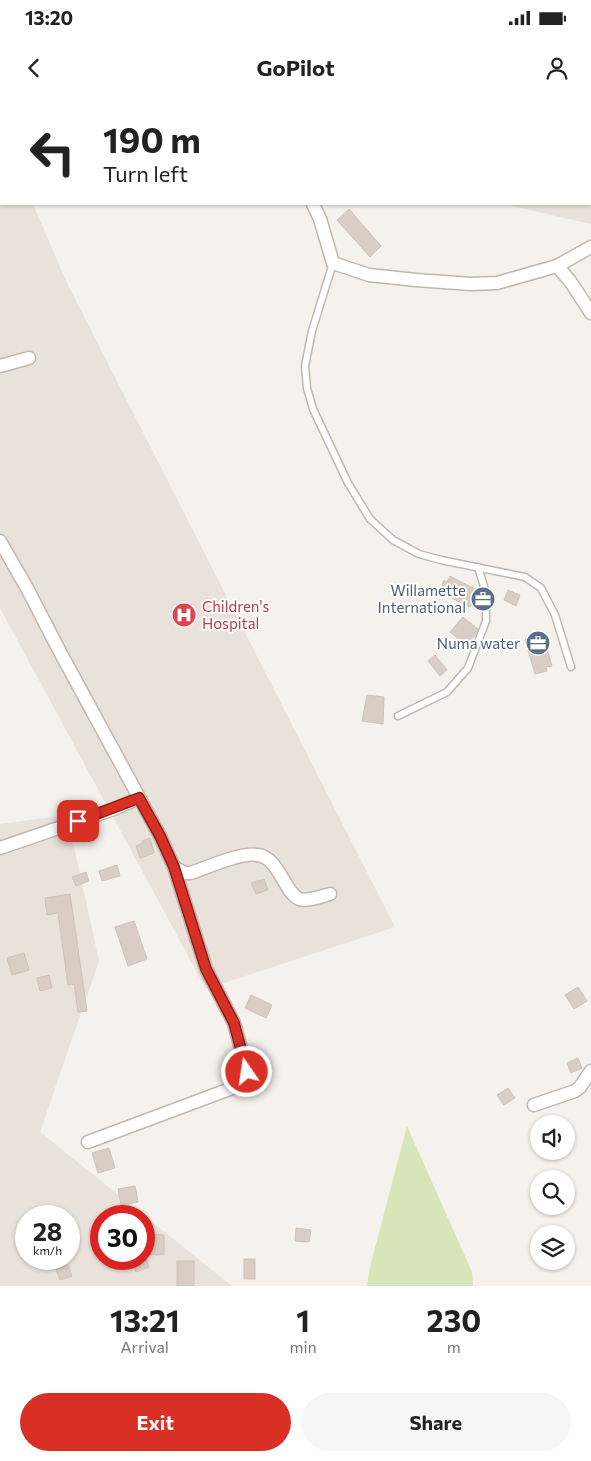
<!DOCTYPE html>
<style>
body{margin:0;font-family:Commissioner,sans-serif;background:#f6f6f6;color:#222;height:100vh;display:flex;flex-direction:column;font-size:19px;white-space:nowrap}
*{box-sizing:border-box;margin:0}
p{font-size:16px;color:#767676}
.icon{flex:none;width:28px;height:28px;fill:none;stroke:currentColor;stroke-width:2;stroke-linecap:round;stroke-linejoin:round}
.map{position:relative;height:1186px;overflow:hidden}
.sheet{display:flex;flex-direction:column;background:#fff;flex:1}
.sheet>*{flex:none}
.hud{position:absolute;left:0px;top:0px;width:591px;height:105px;box-shadow:0 1px 4px #0004;background:#fff;color:#222;overflow:hidden}
.tools{position:absolute;left:530px;top:1015px;display:grid;gap:10px}
.tools a{display:grid;place-items:center;width:45px;height:45px;border-radius:50%;background:#fff;box-shadow:0 1px 4px #0004;font-size:25px}
.speed{position:absolute;left:15px;top:1105px;display:flex;gap:10px;font-size:25px;font-weight:700;text-align:center}
.speed>*{display:grid;place-content:center;width:65px;height:65px;border-radius:50%;background:#fff;box-shadow:0 1px 4px #0004;line-height:1}
.speed small{font-size:12px;font-weight:400}
.speed .limit{border:8px solid #d22;background:#fff;color:#111}
.pin{position:absolute;display:grid;place-items:center;width:42px;height:42px;color:#fff;margin:-21px;border-radius:10px;box-shadow:0 2px 8px #0006}
.me{position:absolute;width:55px;margin:-28px;rotate:347deg;stroke-linejoin:round;filter:drop-shadow(0 0 4px #0008)}
.turn{display:flex;align-items:center;gap:18px;height:105px;padding:0 20px;font-size:22px}
.turn .icon{width:65px;height:65px;stroke-width:2.5}
.turn b{display:block;font-size:35px;line-height:42px}
.eta{display:flex;justify-content:space-evenly;align-items:center;height:85px;text-align:center}
.eta b{font-size:30px;font-weight:700;line-height:35px}
.button{display:flex;gap:10px;margin-top:auto;padding:10px 20px}
.button a{flex:1;height:58px;border-radius:30px;background:#d93025;color:#fff;font-size:20px;font-weight:700;line-height:58px;text-align:center}
.button a+a{background:#f6f6f6;color:#222}
.status{display:flex;justify-content:space-between;align-items:center;height:35px;padding:0 25px;background:#fff;direction:ltr}
.status svg{height:14px;fill:currentColor}
header{display:flex;justify-content:space-between;align-items:center;height:65px;padding:0 20px;background:#fff;font-size:22px;font-weight:700}
.map>svg:first-child{display:block}
</style>
<div class="status"><b>13:20</b><svg viewBox="0 0 49 12"><path d="M0 12V9h3v3zM5 12V6h3v6zM10 12V3h3v9zM15 12V0h3v12zM26 1h20v11H26zM47 4h2v5h-2z"/></svg></div>
<header><svg class="icon" aria-label="back" viewBox="0 0 24 24"><path d="M15 5l-7 7 7 7"/></svg>GoPilot<svg class="icon" aria-label="person" viewBox="0 0 24 24"><circle cx="12" cy="8" r="4"/><path d="M4 21q1-7 8-7t8 7"/></svg></header>
<div class="map">
<svg width="591" height="1186" viewBox="0 0 591 1186">
<rect width="100%" height="100%" fill="#f5f1ec"/>
<g fill="#e8e2db" fill-rule="evenodd">
<polygon points="384,0 591,0 591,124 502,104 590,104 590,1 385,1"/>
<polygon points="0,26 1,29 1,104 33,104 67,183 395,827 206,889 0,508"/>
<path d="M67,715L99,861L40,1032L232,1186H0V724ZM26,1116H69V1159H26ZM101,1116H144V1159H101Z"/>
</g>
<polygon fill="#d7e5b9" points="407,1026 472,1172 473,1186 367,1186 369,1171"/>
<g fill="#d9cec5" stroke="#d0c2b6">
<polygon points="349,109 381,146 370,157 337,120"/>
<polygon points="450,476 475,489 473,495 476,496 470,507 439,492 444,480 447,482"/>
<polygon points="508,490 520,495 516,506 504,500"/>
<polygon points="463,517 478,529 476,534 466,545 450,532"/>
<polygon points="537,537 538,539 544,538 552,566 546,567 547,571 535,574 525,540"/>
<polygon points="435,555 447,570 440,576 428,561"/>
<polygon points="367,595 384,597 383,624 362,621"/>
<polygon points="150,738 154,753 140,758 136,746 143,743 142,741"/>
<polygon points="117,765 120,776 102,781 99,771"/>
<polygon points="86,772 89,781 76,786 72,777"/>
<polygon points="264,779 268,790 256,794 251,783"/>
<polygon points="70,794 87,911 78,912 74,884 68,885 58,813 47,815 45,798"/>
<polygon points="134,821 147,859 128,866 115,827"/>
<polygon points="24,853 29,870 12,875 7,858"/>
<polygon points="49,875 52,888 40,891 37,878"/>
<polygon points="578,887 587,901 574,909 565,895"/>
<polygon points="251,895 272,905 266,918 245,908"/>
<polygon points="578,958 582,968 571,973 567,963"/>
<polygon points="508,988 515,998 504,1005 497,995"/>
<polygon points="109,1048 115,1068 98,1073 92,1053"/>
<polygon points="135,1086 138,1102 121,1105 118,1089"/>
<polygon points="296,1128 311,1130 309,1142 295,1141"/>
<polygon points="144,1134 164,1135 164,1155 144,1154"/>
<polygon points="132,1159 146,1159 149,1167 136,1172"/>
<rect x="244" y="1159" width="11" height="20"/>
<rect x="177" y="1161" width="17" height="25"/>
<polygon points="68,1165 72,1176 60,1180 56,1169"/>
</g>
<g fill="none" stroke-linecap="round" stroke-linejoin="round">
<defs>
<g id="service">
<polyline points="333,163 312,231 305,266 307,288 313,309 348,383 370,419 393,440 419,454 441,460 525,477 541,488 555,515 571,567"/>
<polyline points="398,616 447,592 468,568 486,521 486,493 478,467"/>
</g>
<g id="minor">
<polyline points="257,0 258,1"/>
<polyline points="313,104 320,119 333,163 369,175 416,180 471,184 497,183 557,166 591,147"/>
<polyline points="557,166 570,181 591,213"/>
<polyline points="0,266 29,258"/>
<polyline points="0,441 28,490 59,550 160,736 174,767 206,869 234,923 247,972 246,979 238,986 88,1042"/>
<polyline points="0,748 114,709 139,698"/>
<path d="M174,767L184,773H191C208,767 241,752 258,755C279,758 284,792 299,799C307,802 322,796 330,794"/>
<polyline points="534,1005 575,991 580,987 591,971"/>
</g>
</defs>
<use href="#service" stroke="#c0b8af" stroke-width="9"/>
<use href="#minor" stroke="#c0b8af" stroke-width="15"/>
<use href="#service" stroke="#fff" stroke-width="6"/>
<use href="#minor" stroke="#fff" stroke-width="12"/>
</g>
<g fill="none" stroke-linecap="round" stroke-linejoin="round">
<defs>
<polyline id="route" points="78,721 139,698 160,736 174,767 206,869 234,923 247,972"/>
</defs>
<use href="#route" stroke="#8d1f18" stroke-width="12"/>
<use href="#route" stroke="#d93025" stroke-width="9"/>
</g>
<defs>
<symbol id="office-disc" viewBox="-11 -11 22 22"><circle r="9.5" fill="#5c6f8a" stroke="#fff"/><path d="M-6-3h4V-5.5h4V-3h4V5H-6ZM-1-4.5V-3h2v-1.5ZM-6 0V1H6V0Z" fill="#fff"/></symbol>
<symbol id="hospital-disc" viewBox="-11 -11 22 22"><circle r="9.5" fill="#e0444e" stroke="#fff"/><path d="M-5-5h3v3.5h4V-5h3V5h-3V1.5h-4V5h-3Z" fill="#fff"/></symbol>
</defs>
<g fill-rule="evenodd">
<use href="#office-disc" x="469" y="485" width="28" height="28"/>
<use href="#hospital-disc" x="170" y="501" width="28" height="28"/>
<use href="#office-disc" x="524" y="529" width="28" height="28"/>
</g>
<g text-anchor="middle" dominant-baseline="central" stroke-width="4" stroke-linejoin="round" paint-order="stroke">
<g font-size="15" fill="#4e5e75" stroke="#fff" text-anchor="end">
<text x="466" y="490">Willamette<tspan x="466" dy="17">International</tspan></text>
<text x="520" y="543">Numa water</text>
</g>
<g font-size="15" fill="#be3a42" stroke="#fff" text-anchor="start">
<text x="202" y="506">Children's<tspan x="202" dy="17">Hospital</tspan></text>
</g>
</g>
</svg>
<div class="tools">
<a><svg class="icon" aria-label="sound" viewBox="0 0 24 24"><path d="M4 9h4l5-4v14l-5-4H4zM17 9q2 3 0 6"/></svg></a>
<a><svg class="icon" aria-label="search" viewBox="0 0 24 24"><circle cx="10" cy="10" r="6"/><path d="M15 15l6 6"/></svg></a>
<a><svg class="icon" aria-label="layers" viewBox="0 0 24 24"><path d="M12 4l9 5-9 5-9-5zM3 14l9 5 9-5"/></svg></a>
</div>
<div class="speed"><div>28<small>km/h</small></div><div class="limit">30</div></div>
<div class="pin" style="left:78px;top:721px;background:#d93025"><svg class="icon" aria-label="arrive" viewBox="0 0 24 24"><path d="M6 21V4h12l-3 4 3 4H6"/></svg></div>
<svg class="me" style="left:247px;top:972px" viewBox="-20 -20 40 40"><circle r="17" fill="#d93025" stroke="#fff" stroke-width="3"/><path d="M0-11L8 9 0 5-8 9z" fill="#fff"/></svg>
<div class="hud">
<div class="turn"><svg class="icon" aria-label="left" viewBox="0 0 24 24"><path d="M17 20v-9H6M10 6l-5 5 5 5"/></svg><div><b>190 m</b>Turn left</div></div>
</div>
</div>
<section class="sheet">
<div class="eta">
<div><b>13:21</b><p>Arrival</p></div>
<div><b>1</b><p>min</p></div>
<div><b>230</b><p>m</p></div>
</div>
<div class="button"><a>Exit</a><a>Share</a></div>
</section>
